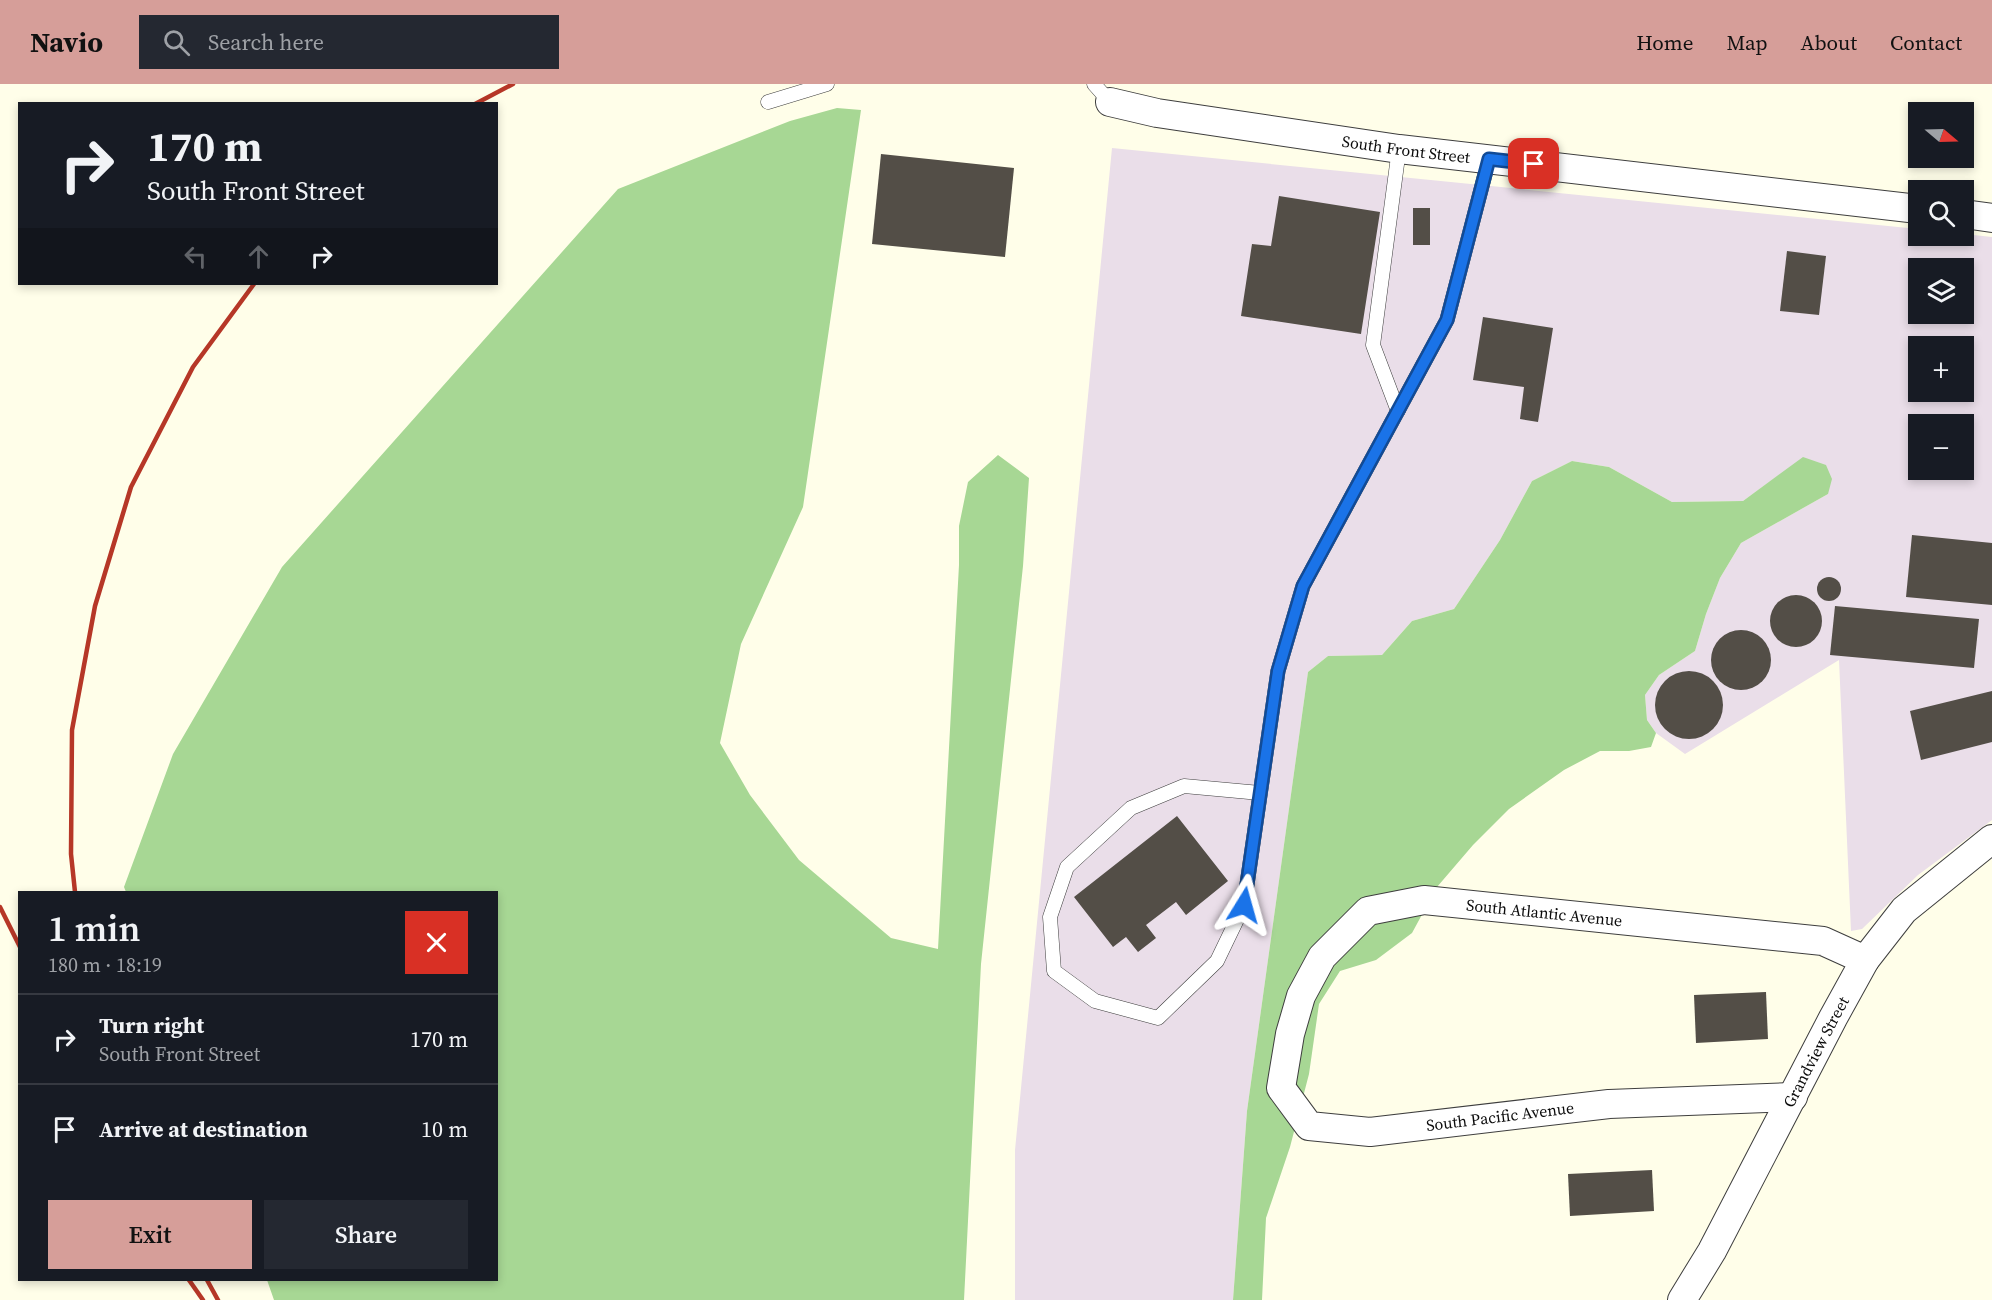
<!DOCTYPE html>
<meta charset="utf-8">
<style>
body{margin:0;font-family:"Source Serif 4",serif;background:#242831;color:#f1f3f6;height:100vh;display:flex;flex-direction:column;font-size:22px;white-space:nowrap}
*{box-sizing:border-box;margin:0}
p{font-size:20px;color:#9ea1a6}
.icon{flex:none;width:33px;height:33px;fill:none;stroke:currentColor;stroke-width:2;stroke-linecap:round;stroke-linejoin:round}
.map{position:relative;flex:1;overflow:hidden}
.sheet{position:absolute;left:18px;top:807px;width:480px;height:390px;display:flex;flex-direction:column;background:#171b24;border-radius:0px;box-shadow:0 3px 9px #0003}
.sheet>*{flex:none}
.guide{position:absolute;left:18px;top:18px;width:480px;height:183px;border-radius:0px;box-shadow:0 3px 9px #0003;background:#171b24;color:#f1f3f6;overflow:hidden}
.needle{width:39px;rotate:109deg}
.fabs{position:absolute;left:1908px;top:18px;display:grid;gap:12px}
.fabs a{display:grid;place-items:center;width:66px;height:66px;border-radius:0px;background:#171b24;box-shadow:0 3px 9px #0003;font-size:30px}
.pin{position:absolute;display:grid;place-items:center;width:51px;height:51px;color:#fff;margin:-26px;border-radius:12px;box-shadow:0 3px 9px #0006}
.me{position:absolute;width:66px;margin:-33px;rotate:8deg;stroke-linejoin:round;filter:drop-shadow(0 0 4px #0008)}
.turn{display:flex;align-items:center;gap:21px;height:126px;padding:0 30px;font-size:27px}
.turn .icon{width:78px;height:78px;stroke-width:2.5}
.turn b{display:block;font-size:42px;line-height:51px}
.lanes{display:flex;align-items:center;height:57px;padding:0 30px;background:#0003;justify-content:center;gap:30px;direction:ltr}
.lanes .off{opacity:.35}
.round{display:grid;place-items:center;flex:none;width:63px;height:63px;border-radius:0px;background:#242831}
.summary{display:flex;align-items:center;justify-content:space-between;height:102px;padding:0 30px}
h1{font-size:36px;font-weight:600;line-height:45px}
.cta{display:flex;gap:12px;margin-top:auto;padding:12px 30px}
.cta a{flex:1;height:69px;border-radius:0px;background:#d69e99;color:#111;font-size:24px;font-weight:600;line-height:69px;text-align:center}
.cta a+a{background:#242831;color:#f1f3f6}
ul{padding:0;list-style:none}
li{display:flex;align-items:center;gap:18px;height:90px;padding:0 30px;border-top:2px solid #363941}
li div{flex:1}
li b{display:block;font-size:22px}
li em{font-style:normal}
header{display:flex;align-items:center;gap:36px;box-sizing:border-box;height:84px;padding:0 30px;background:#d69e99;color:#111}
header strong{font-size:28px}
nav{display:flex;gap:33px;margin-inline-start:auto;font-size:21px}
.search{width:420px;height:54px;background:#242831;display:flex;align-items:center;gap:15px;box-sizing:border-box;padding:0 21px;border-radius:0px;color:#9ea1a6;font-size:22px}
.map>svg:first-child{display:block}
</style>
<header>
<strong>Navio</strong>
<div class="search"><svg class="icon" aria-label="search" viewBox="0 0 24 24"><circle cx="10" cy="10" r="6"/><path d="M15 15l6 6"/></svg>Search here</div>
<nav><a>Home</a><a>Map</a><a>About</a><a>Contact</a></nav>
</header>
<div class="map">
<svg width="1992" height="1216" viewBox="0 0 1992 1216">
<rect width="100%" height="100%" fill="#fffee9"/>
<path fill="#eadee9" fill-rule="evenodd" d="M1112,64L1918,145V152L1964,150L1992,153V736L1918,791L1862,845L1851,847L1839,576L1685,670L1656,649L1647,636L1645,611L1659,591L1695,567L1706,530L1720,494L1741,459L1828,410L1779,391L1743,417L1672,418L1609,383L1572,377L1532,397L1500,456L1454,525L1412,537L1382,571L1328,572L1308,588L1247,1027L1233,1216H1015V1066ZM1918,184H1964V230H1918ZM1918,262H1964V308H1918ZM1918,340H1964V386H1918Z"/>
<g fill="#a7d794">
<polygon points="837,24 861,26 803,423 741,560 720,659 750,711 799,776 891,854 938,865 959,481 959,442 968,398 998,371 1029,394 1023,482 981,880 964,1216 274,1216 267,1196 496,1196 496,808 126,808 124,803 173,670 282,483 618,105 790,37"/>
<polygon points="1803,373 1826,381 1832,395 1828,410 1741,459 1720,494 1706,530 1695,567 1659,591 1645,611 1647,636 1656,649 1651,663 1629,667 1600,667 1564,686 1509,725 1473,761 1437,803 1412,849 1376,876 1340,887 1319,920 1309,990 1290,1063 1266,1134 1262,1216 1233,1216 1247,1027 1308,588 1328,572 1382,571 1412,537 1454,525 1500,456 1532,397 1572,377 1609,383 1672,418 1743,417"/>
</g>
<g fill="#534e47">
<polygon points="881,70 1014,84 1005,173 872,160"/>
<polygon points="1279,112 1380,128 1361,250 1241,232 1252,160 1271,162"/>
<rect x="1413" y="124" width="17" height="37"/>
<polygon points="1787,167 1826,172 1819,231 1780,227"/>
<polygon points="1483,233 1553,244 1538,338 1520,335 1524,303 1473,296"/>
<polygon points="1912,451 1992,459 1992,521 1906,513"/>
<circle cx="1829" cy="505" r="12"/>
<circle cx="1796" cy="537" r="26"/>
<polygon points="1835,522 1979,535 1974,584 1830,571"/>
<circle cx="1741" cy="576" r="30"/>
<circle cx="1689" cy="621" r="34"/>
<polygon points="1992,607 1992,658 1921,676 1910,627"/>
<polygon points="1177,732 1228,797 1186,831 1176,818 1146,841 1156,854 1138,868 1126,853 1113,863 1074,813"/>
<polygon points="1766,908 1768,955 1696,959 1694,911"/>
<polygon points="1652,1086 1654,1127 1570,1132 1568,1090"/>
</g>
<g fill="none" stroke-linecap="round" stroke-linejoin="round">
<defs>
<g id="lane">
<polyline points="1094,0 1110,18"/>
<polyline points="768,18 827,0"/>
<polyline points="1398,327 1373,261 1399,65"/>
<polyline points="1260,709 1184,702 1131,724 1067,783 1050,833 1054,887 1095,917 1158,934 1217,877 1244,821 1278,587 1303,502 1447,236 1489,75"/>
</g>
<g id="street">
<path id="s1" d="M1110,18L1157,29L1399,65L1918,125"/>
<polyline points="1964,130 1992,134"/>
<path id="s2" d="M1793,1013L1609,1020L1370,1048L1309,1042L1281,1004L1290,950L1301,912L1322,873L1368,827L1424,816L1823,857L1865,876"/>
<path id="s3" d="M1682,1216L1712,1167L1833,934L1865,876L1904,826L1992,755"/>
</g>
</defs>
<use href="#lane" stroke="#3e3e3e" stroke-width="15"/>
<use href="#street" stroke="#3e3e3e" stroke-width="30"/>
<use href="#lane" stroke="#fff" stroke-width="14"/>
<use href="#street" stroke="#fff" stroke-width="28"/>
<g stroke="#b63727" stroke-width="4.5">
<polyline points="475,20 513,0"/>
<polyline points="75,808 71,770 72,646 95,522 131,403 193,283 254,200"/>
<polyline points="0,823 20,863"/>
<polyline points="189,1196 203,1216"/>
<polyline points="207,1196 218,1216"/>
</g>
</g>
<g fill="none" stroke-linecap="round" stroke-linejoin="round">
<defs>
<polyline id="route" points="1244,821 1278,587 1303,502 1447,236 1489,75 1534,80"/>
</defs>
<use href="#route" stroke="#114b97" stroke-width="15"/>
<use href="#route" stroke="#1a73e8" stroke-width="10"/>
</g>
<g text-anchor="middle" dominant-baseline="central" stroke-width="6" stroke-linejoin="round" paint-order="stroke">
<g font-size="16" fill="#0b0b0b" stroke="#fff">
<text stroke="none"><textPath href="#s1" startOffset="300">South Front Street</textPath></text>
<text stroke="none"><textPath href="#s2" startOffset="915">South Atlantic Avenue</textPath></text>
<text stroke="none"><textPath href="#s3" startOffset="282">Grandview Street</textPath></text>
<text transform="translate(1500 1032) rotate(-7)">South Pacific Avenue</text>
</g>
</g>
</svg>
<div class="fabs">
<a><svg class="needle" viewBox="-14 -14 28 28"><path d="M0-13l5 13h-10z" fill="#e53935"/><path d="M0 13l5-13h-10z" fill="#9ea1a6"/></svg></a>
<a><svg class="icon" aria-label="search" viewBox="0 0 24 24"><circle cx="10" cy="10" r="6"/><path d="M15 15l6 6"/></svg></a>
<a><svg class="icon" aria-label="layers" viewBox="0 0 24 24"><path d="M12 4l9 5-9 5-9-5zM3 14l9 5 9-5"/></svg></a>
<a>+</a>
<a>−</a>
</div>
<div class="pin" style="left:1534px;top:80px;background:#d93025"><svg class="icon" aria-label="arrive" viewBox="0 0 24 24"><path d="M6 21V4h12l-3 4 3 4H6"/></svg></div>
<svg class="me" style="left:1244px;top:821px" viewBox="-20 -20 40 40"><path d="M0-17L14 15 0 8-14 15z" fill="#1a73e8" stroke="#fff" stroke-width="4"/></svg>
<div class="guide">
<div class="turn"><svg class="icon" aria-label="right" viewBox="0 0 24 24"><path d="M7 20v-9h11M14 6l5 5-5 5"/></svg><div><b>170 m</b>South Front Street</div></div>
<div class="lanes"><svg class="icon off" aria-label="left" viewBox="0 0 24 24"><path d="M17 20v-9H6M10 6l-5 5 5 5"/></svg><svg class="icon off" aria-label="ahead" viewBox="0 0 24 24"><path d="M12 20V5M6 11l6-6 6 6"/></svg><svg class="icon" aria-label="right" viewBox="0 0 24 24"><path d="M7 20v-9h11M14 6l5 5-5 5"/></svg></div>
</div>
<section class="sheet">
<div class="summary"><div><h1>1 min</h1><p>180 m · 18:19</p></div><a class="round" style="background:#d93025;color:#fff"><svg class="icon" aria-label="close" viewBox="0 0 24 24"><path d="M6 6l12 12M18 6L6 18"/></svg></a></div>
<ul>
<li><svg class="icon" aria-label="right" viewBox="0 0 24 24"><path d="M7 20v-9h11M14 6l5 5-5 5"/></svg><div><b>Turn right</b><p>South Front Street</p></div><em>170 m</em></li>
<li><svg class="icon" aria-label="arrive" viewBox="0 0 24 24"><path d="M6 21V4h12l-3 4 3 4H6"/></svg><div><b>Arrive at destination</b></div><em>10 m</em></li>
</ul>
<div class="cta"><a>Exit</a><a>Share</a></div>
</section>
</div>
